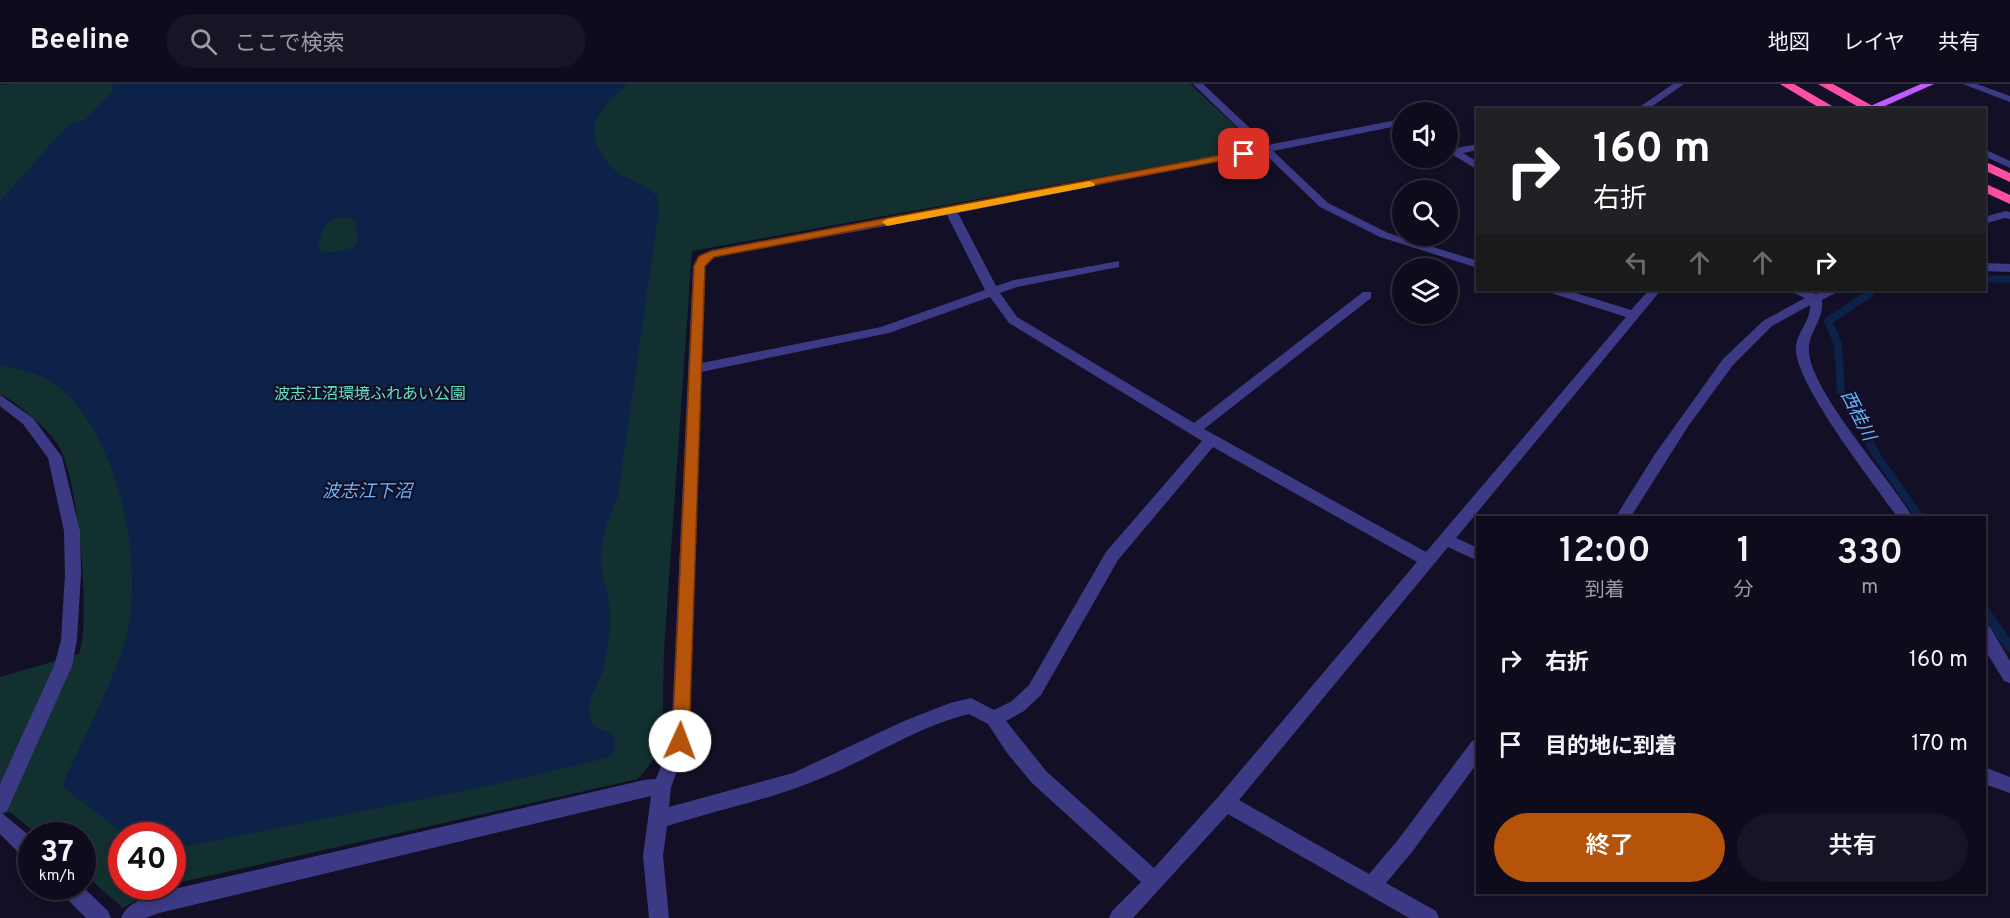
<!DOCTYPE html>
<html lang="ja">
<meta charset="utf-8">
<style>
body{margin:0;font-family:Overpass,"Noto Sans JP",sans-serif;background:#171425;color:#f1f3f6;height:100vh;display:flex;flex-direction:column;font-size:22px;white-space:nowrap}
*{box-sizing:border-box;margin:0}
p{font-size:20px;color:#9b9ba3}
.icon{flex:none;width:33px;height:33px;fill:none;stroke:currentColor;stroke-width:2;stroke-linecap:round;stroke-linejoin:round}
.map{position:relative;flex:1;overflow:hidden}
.sheet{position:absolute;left:1476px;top:432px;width:510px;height:378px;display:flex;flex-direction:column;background:#0e0b1c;border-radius:0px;box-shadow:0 3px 9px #0003,0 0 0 2px #2e2b3b}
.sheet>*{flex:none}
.hud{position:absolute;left:1476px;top:24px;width:510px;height:183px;border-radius:0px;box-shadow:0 3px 9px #0003,0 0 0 2px #2e2b3b;background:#202124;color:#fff;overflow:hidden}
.buttons{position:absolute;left:1392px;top:18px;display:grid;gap:12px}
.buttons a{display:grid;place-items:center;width:66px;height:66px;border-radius:50%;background:#0e0b1c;box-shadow:0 3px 9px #0003,0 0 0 2px #2e2b3b;font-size:30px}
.speed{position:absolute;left:18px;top:738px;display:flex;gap:12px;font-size:30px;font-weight:700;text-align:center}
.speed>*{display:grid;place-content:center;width:78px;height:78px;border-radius:50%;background:#0e0b1c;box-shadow:0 3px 9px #0003,0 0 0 2px #2e2b3b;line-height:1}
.speed small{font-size:15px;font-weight:400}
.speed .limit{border:9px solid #d22;background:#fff;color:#111}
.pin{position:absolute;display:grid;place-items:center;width:51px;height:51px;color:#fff;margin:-26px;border-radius:12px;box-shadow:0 3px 9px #0006}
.me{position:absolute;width:66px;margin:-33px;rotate:2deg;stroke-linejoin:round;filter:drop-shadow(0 0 4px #0008)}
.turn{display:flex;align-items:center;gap:21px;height:126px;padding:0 18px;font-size:27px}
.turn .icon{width:78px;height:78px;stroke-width:2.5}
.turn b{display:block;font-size:42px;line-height:51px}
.lanes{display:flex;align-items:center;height:57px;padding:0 18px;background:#0003;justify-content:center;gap:30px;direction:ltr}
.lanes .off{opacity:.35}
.eta{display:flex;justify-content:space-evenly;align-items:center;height:102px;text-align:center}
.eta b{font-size:36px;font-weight:600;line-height:42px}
.button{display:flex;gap:12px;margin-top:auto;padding:12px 18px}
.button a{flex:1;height:69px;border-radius:36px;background:#b45309;color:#fff;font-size:24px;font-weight:600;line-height:69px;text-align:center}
.button a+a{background:#171425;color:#f1f3f6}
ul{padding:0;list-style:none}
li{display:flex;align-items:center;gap:18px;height:84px;padding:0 18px}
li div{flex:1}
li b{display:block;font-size:22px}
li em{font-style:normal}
header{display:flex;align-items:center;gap:36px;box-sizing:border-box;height:84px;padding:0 30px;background:#0e0b1c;border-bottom:2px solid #2e2b3b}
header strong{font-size:28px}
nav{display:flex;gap:33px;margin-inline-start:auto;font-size:21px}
.search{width:420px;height:54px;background:#171425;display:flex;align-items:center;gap:15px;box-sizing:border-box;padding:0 21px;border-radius:33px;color:#9b9ba3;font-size:22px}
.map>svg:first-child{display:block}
</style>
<header>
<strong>Beeline</strong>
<div class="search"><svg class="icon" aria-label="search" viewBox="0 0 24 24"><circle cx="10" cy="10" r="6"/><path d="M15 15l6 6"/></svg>ここで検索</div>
<nav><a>地図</a><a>レイヤ</a><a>共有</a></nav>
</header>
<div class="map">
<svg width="2010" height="834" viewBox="0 0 2010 834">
<rect width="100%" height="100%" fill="#130f26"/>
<path fill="#12302f" d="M14,0H1190L1255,60L1253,65L1192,76L692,167L664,567L662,665L638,695L173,800L172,752H122V802L159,803L123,824L83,789L82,752L38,751L10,728L0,731V593L79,570C91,534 79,394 58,361C47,344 18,319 0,310V1Z"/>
<path fill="#0c2248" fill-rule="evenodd" d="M113,0H628C609,19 583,36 599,66C604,74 609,82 617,88C630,97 645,100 657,112L659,126L618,412C608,435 598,461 602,487C603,497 608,507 609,518C612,537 609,559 605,577C600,604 582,613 593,642L614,651C616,662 616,667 607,674L492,701L173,765L172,752L126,751L63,703C67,687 76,672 83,657C98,624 115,591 125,557C146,485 119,352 59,303C43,290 20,285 0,281V117L69,40L74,38L84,37L112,8ZM344,133L355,136C355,142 358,150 358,156C358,167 328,170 319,167L318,165C321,147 324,135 344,133Z"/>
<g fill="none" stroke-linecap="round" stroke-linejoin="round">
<g stroke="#0c2248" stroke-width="7">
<polyline points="1984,195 2010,195"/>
<polyline points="1866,211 1874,206"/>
</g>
<polyline stroke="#0c2248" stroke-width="8" points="1869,210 1828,237 1838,260 1841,308 1877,372 1920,434"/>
<polyline stroke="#0c2248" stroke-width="10" points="1984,526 2010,563"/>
<g fill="#3d3a85" fill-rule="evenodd">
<path d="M1193,0H1203L1268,61L1402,35V41L1273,67L1328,119L1388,149L1478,177V184L1380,153L1320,123L1263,68L958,129L996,202L1014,196L1119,177V183L1017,203L1000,209L1017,233L1194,339L1363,208H1371V214L1204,345L1426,468L1626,233L1551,209L1549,206H1566L1631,226L1649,206H1661L1456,454L1478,464V477L1448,463L1239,716L1369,790L1398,756L1472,657L1478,655V678L1412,768L1386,799L1436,827L1439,834H1409L1228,730L1133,834H1109L1112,827L1141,798L1032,699L1007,669L988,640L969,630C915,643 869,676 817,696C768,716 717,726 667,742L663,772L669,834H649L643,772L651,712L159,829L146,834H121C127,819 143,815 157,809L644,696L656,695L671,657L693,182L699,172L711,166L951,124L1258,63ZM947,131L985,206L881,243L702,279L705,182L715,173ZM990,213L1009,239L1202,357L1106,468L1029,601L1012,617L994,626L971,614L950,619L904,637L793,689L669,723L671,703L689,657L701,288L889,249ZM1213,363L1417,478L1219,712L1154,784L1046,687L1006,637L1024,627L1041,611L1118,476Z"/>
<polygon points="1673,0 1684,0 1647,26 1635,26"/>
<polygon points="1963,0 1977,0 2010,12 2010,18"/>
<polygon points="1448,60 1456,64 1478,60 1478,66 1463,69 1478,78 1478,86 1448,68"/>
<polygon points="1984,65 2010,77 2010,84 1984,72"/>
<polygon points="2006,127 2010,128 2010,135 2005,134 1984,140 1984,133"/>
<polygon points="1984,179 2010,180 2010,188 1984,187"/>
<path d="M1787,206H1803L1816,210L1826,206H1841L1822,216C1824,236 1810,246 1809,263C1805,302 1892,396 1913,434H1898C1875,401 1794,299 1796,264C1796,249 1811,237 1810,221L1772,242L1733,281L1689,341L1630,434H1615L1655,370L1723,275L1763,237L1805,214Z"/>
<polygon points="0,311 33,334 62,373 80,447 81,490 77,556 72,582 7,727 2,729 32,754 32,777 25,775 0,750 0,700 54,582 61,556 65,490 64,447 48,374 23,340 0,322"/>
<polygon points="1984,541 1990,543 2010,577 2010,599 2004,597 1984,564"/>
<polygon points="1984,683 2010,693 2010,709 1984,700"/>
<polygon points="58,802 82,802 108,827 111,834 86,834 61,809"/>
</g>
<polygon fill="#c25bff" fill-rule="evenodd" points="1921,0 1934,0 1876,26 1861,26"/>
<g fill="#ff4fa3" fill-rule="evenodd">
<polygon points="1780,0 1794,0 1839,26 1823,26"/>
<polygon points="1818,0 1833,0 1880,26 1864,26"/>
<polygon points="1984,77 2010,89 2010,98 1984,86"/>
<polygon points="1984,99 2010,111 2010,120 1984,108"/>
</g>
</g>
<polygon fill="#b45309" stroke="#753606" stroke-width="1.5" points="1244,67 1247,68 1247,72 714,173 705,182 689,657 686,662 680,664 675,662 672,657 694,182 699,172 711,167"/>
<polygon fill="#f59e0b" points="1090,97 1095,100 1094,102 887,142 882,138 887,135"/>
<g text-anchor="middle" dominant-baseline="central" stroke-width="4.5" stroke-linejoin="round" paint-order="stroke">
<g font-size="16" fill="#5fe0c0" stroke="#130f26">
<text x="370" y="311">波志江沼環境ふれあい公園</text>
</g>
<g font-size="18" font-style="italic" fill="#62b6ff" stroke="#130f26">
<text transform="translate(1857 332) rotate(63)">西桂川</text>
<text x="367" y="408">波志江下沼</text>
</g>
</g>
</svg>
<div class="buttons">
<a><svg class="icon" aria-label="sound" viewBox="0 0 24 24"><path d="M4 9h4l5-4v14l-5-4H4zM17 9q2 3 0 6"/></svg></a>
<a><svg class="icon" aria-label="search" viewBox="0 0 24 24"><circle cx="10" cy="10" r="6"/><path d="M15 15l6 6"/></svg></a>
<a><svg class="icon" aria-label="layers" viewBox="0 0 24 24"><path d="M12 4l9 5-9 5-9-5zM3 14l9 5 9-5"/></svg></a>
</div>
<div class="speed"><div>37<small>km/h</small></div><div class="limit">40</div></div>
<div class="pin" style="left:1244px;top:70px;background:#d93025"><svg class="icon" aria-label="arrive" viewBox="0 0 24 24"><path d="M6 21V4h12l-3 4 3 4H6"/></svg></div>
<svg class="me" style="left:680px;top:657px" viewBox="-20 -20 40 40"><circle r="19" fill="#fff"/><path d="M0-13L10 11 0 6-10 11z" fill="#b45309"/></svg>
<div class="hud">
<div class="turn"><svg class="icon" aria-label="right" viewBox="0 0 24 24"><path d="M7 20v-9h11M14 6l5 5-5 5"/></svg><div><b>160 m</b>右折</div></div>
<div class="lanes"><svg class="icon off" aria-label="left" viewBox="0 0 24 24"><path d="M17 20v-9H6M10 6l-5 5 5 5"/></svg><svg class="icon off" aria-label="ahead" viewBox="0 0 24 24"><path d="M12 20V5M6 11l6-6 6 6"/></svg><svg class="icon off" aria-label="ahead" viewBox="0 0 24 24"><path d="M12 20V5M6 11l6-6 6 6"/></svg><svg class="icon" aria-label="right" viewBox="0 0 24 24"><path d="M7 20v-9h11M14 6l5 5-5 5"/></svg></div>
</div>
<section class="sheet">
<div class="eta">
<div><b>12:00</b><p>到着</p></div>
<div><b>1</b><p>分</p></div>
<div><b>330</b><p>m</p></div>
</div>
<ul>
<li><svg class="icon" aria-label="right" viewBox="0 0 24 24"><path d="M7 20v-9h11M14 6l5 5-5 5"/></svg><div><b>右折</b></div><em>160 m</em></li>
<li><svg class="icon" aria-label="arrive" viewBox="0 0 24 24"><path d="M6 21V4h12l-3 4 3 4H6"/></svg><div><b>目的地に到着</b></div><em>170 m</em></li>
</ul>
<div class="button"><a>終了</a><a>共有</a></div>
</section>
</div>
